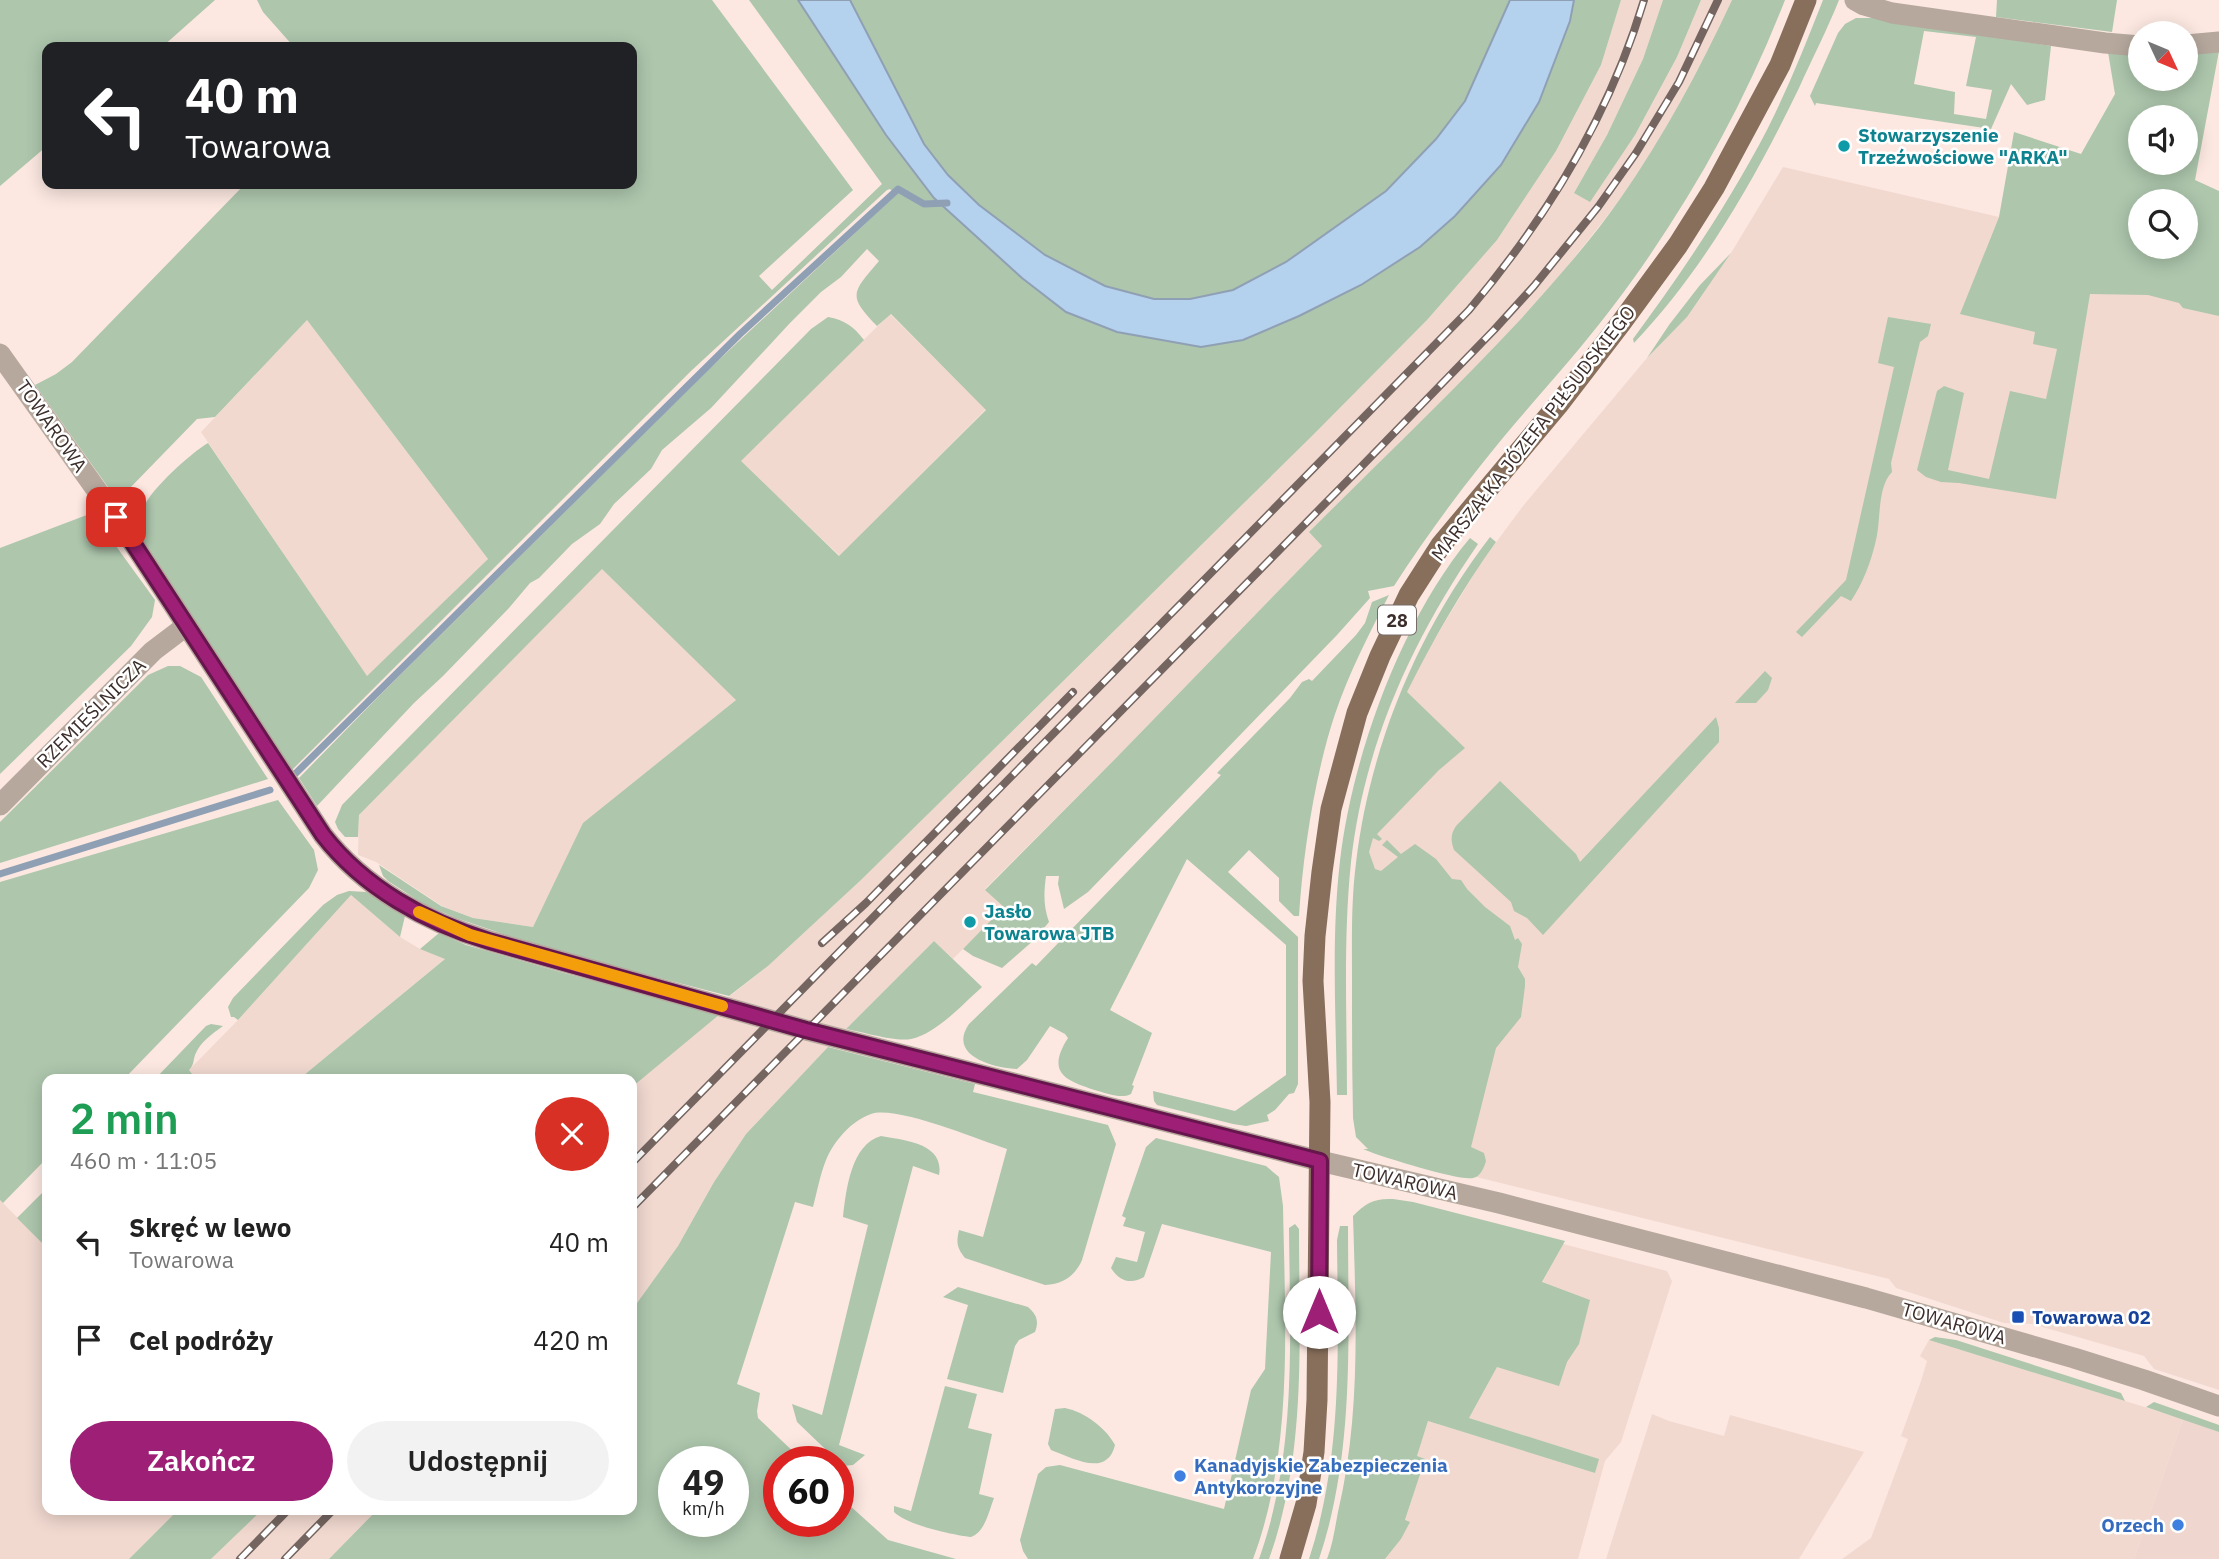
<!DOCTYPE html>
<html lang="pl">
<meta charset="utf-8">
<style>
body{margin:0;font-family:"IBM Plex Sans",sans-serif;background:#f2f2f2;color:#222;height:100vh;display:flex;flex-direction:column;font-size:26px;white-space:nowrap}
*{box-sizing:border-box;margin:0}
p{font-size:23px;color:#767676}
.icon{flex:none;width:38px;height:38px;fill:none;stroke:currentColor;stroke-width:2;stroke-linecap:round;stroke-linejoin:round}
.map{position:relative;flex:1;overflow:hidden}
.drawer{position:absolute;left:42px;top:1074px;width:595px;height:441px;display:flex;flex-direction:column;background:#fff;border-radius:14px;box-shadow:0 4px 18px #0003}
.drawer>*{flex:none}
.hud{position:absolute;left:42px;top:42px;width:595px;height:147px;border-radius:14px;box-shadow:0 4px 18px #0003;background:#202124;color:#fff;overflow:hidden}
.needle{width:46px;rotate:134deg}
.tools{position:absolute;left:2128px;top:21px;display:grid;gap:14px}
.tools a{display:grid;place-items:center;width:70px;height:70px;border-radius:50%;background:#fff;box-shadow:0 4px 18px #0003;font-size:35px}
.speed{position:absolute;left:658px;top:1446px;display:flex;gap:14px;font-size:35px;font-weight:700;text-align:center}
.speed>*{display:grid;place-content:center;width:91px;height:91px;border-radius:50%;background:#fff;box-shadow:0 4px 18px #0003;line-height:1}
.speed small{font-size:18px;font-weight:400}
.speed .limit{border:10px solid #d22;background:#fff;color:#111}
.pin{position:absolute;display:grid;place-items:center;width:60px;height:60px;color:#fff;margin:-30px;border-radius:14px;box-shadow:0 4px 10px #0006}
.me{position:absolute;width:77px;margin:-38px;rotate:0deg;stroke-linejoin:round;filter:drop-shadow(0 0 5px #0008)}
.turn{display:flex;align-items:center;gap:24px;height:147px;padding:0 28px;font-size:32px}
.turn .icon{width:91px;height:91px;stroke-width:2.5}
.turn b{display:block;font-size:49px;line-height:60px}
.round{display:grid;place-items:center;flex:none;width:74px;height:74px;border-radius:37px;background:#f2f2f2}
.headline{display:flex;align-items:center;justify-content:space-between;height:119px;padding:0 28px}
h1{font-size:42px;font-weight:600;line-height:52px;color:#1e9e55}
.primary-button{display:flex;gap:14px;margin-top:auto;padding:14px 28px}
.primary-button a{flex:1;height:80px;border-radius:42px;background:#9d2076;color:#fff;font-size:28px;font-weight:600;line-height:80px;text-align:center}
.primary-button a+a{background:#f2f2f2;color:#222}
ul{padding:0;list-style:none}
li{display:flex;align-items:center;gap:21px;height:98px;padding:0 28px}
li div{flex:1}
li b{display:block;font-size:26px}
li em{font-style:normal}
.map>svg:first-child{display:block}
</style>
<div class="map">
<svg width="2219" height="1559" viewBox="0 0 2219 1559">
<rect width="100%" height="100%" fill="#fce8e1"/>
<polygon fill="#efd6cf" points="2183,1419 2219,1432 2219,1559 2134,1559"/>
<g fill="#f1d9d0">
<polygon points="1621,0 1663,0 1643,59 1607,135 1574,193 1589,201 1635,135 1677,57 1701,0 1732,0 1702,64 1659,141 1619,201 1555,282 1485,358 1310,533 1322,546 1117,757 985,889 1005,907 953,959 934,941 828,1047 746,1134 714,1182 678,1246 632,1310 632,1080 623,1080 768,966 861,880 1312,436 1427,320 1497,240 1556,151 1601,65"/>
<polygon points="1783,167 1999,217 1985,251 2219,270 2219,1390 2154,1369 2144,1356 2032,1324 2004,1323 1896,1288 1889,1279 1460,1173 1360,921 1370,810 1406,692 1428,650 1480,564 1523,506 1647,358 1687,317 1731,253"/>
<polygon points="890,314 986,409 840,556 740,461"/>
<polygon points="307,320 488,559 367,677 201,432"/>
<polygon points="602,568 737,699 584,823 533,927 473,918 442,906 376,862 358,855 359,815"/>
<polygon points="351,895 400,937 420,949 446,958 298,1080 197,1080 189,1070 238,1020"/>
<polygon points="0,1200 47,1248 47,1510 178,1510 129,1559 0,1559"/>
<polygon points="1563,1244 1667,1271 1672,1281 1621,1442 1605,1461 1578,1559 1385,1559 1401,1539 1409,1522 1405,1521 1424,1460 1417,1456 1428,1421 1595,1473 1598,1459 1469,1418"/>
<polygon points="1929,1340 2183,1419 2134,1559 1842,1559 1871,1538 1908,1439 1901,1436 1921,1381 1927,1361 1920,1356"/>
<polygon points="1652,1414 1669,1421 1724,1436 1730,1415 1864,1452 1799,1559 1606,1559"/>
<polygon points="262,1510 377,1510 329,1559 211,1559"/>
</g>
<g fill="#adc6ac" fill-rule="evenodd">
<polygon points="0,0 215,0 162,47 47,47 47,146 0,186"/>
<path d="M257,0H712L853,190L759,276L772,290L882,184L749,0H798L886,135L934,198L1022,278L1201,347L1244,340L1299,316L1361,285L1420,247L1455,216L1501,165L1539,102L1570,21L1574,0H1621L1601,65L1556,151L1497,240L1427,320L1312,436L861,880L768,966L729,996L613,966L506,935L456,918L422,903L388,881L383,876L379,865L441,906L473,918L533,927L583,823L736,700L602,569L359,815L358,837H345L338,829L335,822L342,805L811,329L828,317C845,320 854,327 864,340L741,461L839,556L986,410L891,314L877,326C847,295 852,293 879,261L867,249L841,277L821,292L790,323L711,408L662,450L651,469L614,504L600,524L572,544L539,578L530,583L509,608L443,676L414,703L317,806L299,778L381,694L709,369L896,195L890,189L887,190L691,371L292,770L140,535C140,526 141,516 144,507C150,490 192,452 208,443L367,676L488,559L307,320L215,417L197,419L128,490H110L35,385L56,374L72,362L245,184H632V47H294L263,12Z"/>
<polygon points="850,0 1510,0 1465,101 1436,139 1386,191 1286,262 1233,290 1190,299 1154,299 1105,286 1045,255 979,205 948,175 924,144"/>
<polygon points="1663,0 1701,0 1677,57 1635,135 1590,202 1574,193 1607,135 1643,59"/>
<path d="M1732,0H1785C1742,110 1685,211 1614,305C1572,361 1524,410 1481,465C1450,504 1421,544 1394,586L1368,591L1370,598L1337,635L1088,892L1064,909L1058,884L1059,876H1046C1044,892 1043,905 1049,922L1034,940L1002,968L973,956L963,949L1004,907L985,890L1117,757L1322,546L1309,532C1379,462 1451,394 1519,321C1554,282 1590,242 1620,199C1664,136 1700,69 1732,0Z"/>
<path d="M1823,0H1839C1827,30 1812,59 1799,88C1755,179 1704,269 1634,343L1633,339C1683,271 1729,203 1768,128C1789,86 1806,43 1823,0Z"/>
<polygon points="1997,0 2117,0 2112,32 1996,17"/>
<path d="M1856,18H1881L2051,46L2045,100L2027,105L2011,84L1991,129L1816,103L1815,106L1810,96L1838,33L1845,24ZM1924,31L1976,37L1966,86L1992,90L1986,119L1954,114L1955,92L1914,84Z"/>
<path d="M2219,51L2195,180L2219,191V316L2183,308L2179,303L2148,295L2090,294L2056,499L1959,483L1941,482L1926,477L1917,470L1937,391L1944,386L1964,393L1948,470L1989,479L2010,391L2046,399L2057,349L2033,344L2035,332L1960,314L1999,217L2014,132L2081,154L2115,94L2108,52L2140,53V79H2186V54ZM2140,117H2186V163H2140ZM2140,201H2186V247H2140Z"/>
<polygon points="1731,253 1687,317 1647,358 1669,325 1700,285"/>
<path d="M1888,317L1931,324L1928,336L1920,342L1891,463L1892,472C1877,487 1881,520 1876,540C1871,562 1863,583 1851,601L1841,596L1802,637L1796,632L1846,580L1894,367L1878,363Z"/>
<polygon points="92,513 155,600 152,617 131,646 0,774 0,548"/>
<path d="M1490,537L1496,542C1462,589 1433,640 1407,692L1465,748L1439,770L1377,834L1382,839L1379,841L1373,838L1369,852L1375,869L1381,871L1398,857L1382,845L1387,840L1401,854L1415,844L1436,859L1452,879L1461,880L1467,889L1485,907L1510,926L1515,940L1518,938L1522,944L1518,967L1525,979V986L1521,1017L1496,1048L1471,1147L1484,1153L1486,1161C1484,1168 1480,1177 1473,1178C1459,1181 1390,1159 1373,1153L1363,1149H1368L1356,1137L1353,1118C1352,1072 1352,1026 1352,980C1352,940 1351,902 1356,863C1370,745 1418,631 1490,537Z"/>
<path d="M1470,538L1478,544C1412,640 1364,745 1351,862C1343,939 1347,1018 1347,1095H1337C1336,1018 1331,938 1340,861C1352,756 1402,619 1470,538Z"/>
<path d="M1389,595C1369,634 1349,673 1335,714C1315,774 1303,853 1299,916H1294L1279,901V878L1249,850L1228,872L1298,937V1084L1294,1093L1289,1094L1275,1110L1267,1115L1269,1121L1246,1126L1233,1124L1157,1105L1154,1101L1153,1091L1235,1111L1286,1075V945L1187,859L1110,1010L1152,1033L1132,1085L1134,1086L1131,1094C1121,1099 1109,1094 1098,1091C1067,1081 1045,1074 1068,1038L1065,1034L1050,1026L1027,1060L1017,1069C994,1068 947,1056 969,1024L1032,963L1036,966L1221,775L1217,773L1290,698L1302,682L1309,679L1312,681L1356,635L1365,623L1372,602Z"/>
<polygon points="168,666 180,666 201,677 268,779 0,863 0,822 148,675"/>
<polygon points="1765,671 1772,678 1768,690 1756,703 1735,703"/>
<path d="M1716,717L1719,728V742L1543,935L1527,918L1514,911L1511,902L1454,850C1451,841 1450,835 1456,826L1500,781L1576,854L1580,862Z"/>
<polygon points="278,800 314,850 318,870 309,888 123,1080 47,1080 47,1158 3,1203 0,1200 0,882"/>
<polygon points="349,891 366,892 405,916 400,937 351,895 238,1020 234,1017 231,1017 228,1007 233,998 323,905 337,895"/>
<polygon points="439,933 466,945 564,973 720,1014 632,1087 632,1080 298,1080 445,959 420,949"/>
<path d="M934,941L982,987C963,1004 936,1034 911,1039C895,1042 863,1032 846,1029Z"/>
<path d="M211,1024L223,1026C211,1035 201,1041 195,1055C193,1061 194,1065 189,1070L197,1080H154L206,1026Z"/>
<path d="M828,1047L975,1084L973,1092L1108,1125L1116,1144L1082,1260C1075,1276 1063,1284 1045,1285L965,1258C957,1248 956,1243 959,1230L983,1237L1007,1149C979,1140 896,1105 871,1114C851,1121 834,1141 826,1160C820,1175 817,1192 813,1207L795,1202L737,1384L760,1393L757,1411L758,1418L803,1461H779V1521H838V1495L888,1540L956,1559H329L377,1510H632V1310L678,1246L714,1182L746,1134ZM674,1461H733V1521H674Z"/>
<path d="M881,1136C903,1140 945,1143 939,1175L913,1166L839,1445L865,1455L853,1465L843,1466L797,1422L792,1404L822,1415L868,1225L843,1217C846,1191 851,1144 881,1136Z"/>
<path d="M1156,1138L1266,1166L1279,1177L1283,1206C1285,1321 1294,1450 1253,1559H1028L1023,1551L1020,1540L1038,1474L1046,1467L1060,1465L1224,1509L1251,1390L1265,1369L1271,1252L1162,1224L1144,1277C1131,1285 1119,1281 1111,1268L1116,1257L1137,1262L1145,1232L1123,1226L1126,1218L1122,1216L1146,1147Z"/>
<polygon points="47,1188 47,1248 17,1218"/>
<path d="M1393,1199L1413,1202L1565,1241L1542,1282L1590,1300L1579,1344L1567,1362L1559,1386L1497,1367L1469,1418L1599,1459L1595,1473L1428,1421L1417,1456L1425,1459L1405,1520L1410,1522L1401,1539L1385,1559H1327C1333,1544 1335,1527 1338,1512C1361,1415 1356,1315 1353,1216C1365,1203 1375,1198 1393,1199Z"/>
<path d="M1295,1224L1299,1229C1299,1339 1307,1453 1269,1559H1259C1297,1453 1290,1339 1289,1228Z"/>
<path d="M1340,1226H1348C1348,1337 1355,1452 1319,1559H1309C1343,1456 1338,1347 1337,1240Z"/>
<path d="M958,1287L1028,1307C1037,1315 1039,1321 1035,1332L1019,1340L1015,1346L1003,1393L947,1379L968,1305L943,1297Z"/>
<polygon points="1935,1337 1956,1340 2121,1393 2125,1401 1929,1340"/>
<path d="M945,1386L977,1394L968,1428L992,1434L979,1494L994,1498C989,1511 985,1532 971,1537C953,1535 907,1525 894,1512V1506L911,1511Z"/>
<polygon points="2154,1402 2219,1425 2219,1432 2146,1407"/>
<path d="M1065,1408C1085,1412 1106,1428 1115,1445C1107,1478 1073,1458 1051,1450L1048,1444L1055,1409Z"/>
<polygon points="178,1510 262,1510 211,1559 129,1559"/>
</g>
<polygon fill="#b4d1ee" stroke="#90a0b4" stroke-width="2" points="798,0 850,0 924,144 948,175 979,205 1045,255 1105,286 1154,299 1190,299 1233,290 1286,262 1386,191 1436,139 1465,101 1510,0 1574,0 1570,21 1539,102 1501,165 1455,216 1420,247 1361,285 1299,316 1243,340 1201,347 1117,332 1066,312 1022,278 934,198 886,135"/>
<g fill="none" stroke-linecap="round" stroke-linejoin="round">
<g stroke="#90a0b4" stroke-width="7">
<polyline points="296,773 740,334 898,189 924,204 947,203"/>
<polyline points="0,874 270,790"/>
</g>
<g stroke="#b6a89d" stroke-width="21">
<polyline points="1855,0 1864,5 1892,13 2105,43 2140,46"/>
<polyline points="2186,45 2219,42"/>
<path d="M0,354L120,523L323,835C364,888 426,922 490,941L806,1030L1320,1161L1499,1203L1866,1298L2074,1358L2144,1380L2219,1406"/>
<polyline points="0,805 153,651 186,626"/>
</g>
<polyline stroke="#886f5b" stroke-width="21" points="1290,1559 1306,1504 1314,1452 1317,1400 1320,1102 1313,981 1315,936 1322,872 1331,809 1357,713 1380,656 1409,595 1441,545 1558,405 1621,323 1678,245 1714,188 1780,65 1806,0"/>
<defs>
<g id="rail">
<polyline points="822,943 866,903 1073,692"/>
<path d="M632,1163L1469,310C1547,218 1609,117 1644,0"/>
<polyline points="632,1208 1359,469 1494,330 1534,286 1598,207 1636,153 1679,82 1718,0"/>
<polyline points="240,1559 288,1510"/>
<polyline points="285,1559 333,1510"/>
</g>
</defs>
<use href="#rail" stroke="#746560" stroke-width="8"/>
<use href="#rail" stroke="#fff" stroke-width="5" stroke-dasharray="16" stroke-linecap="butt"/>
</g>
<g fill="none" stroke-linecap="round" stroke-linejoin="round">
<defs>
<path id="route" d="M116,517L323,835C364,888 426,922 489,941L806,1030L1320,1161L1319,1312"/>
</defs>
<use href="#route" stroke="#66154d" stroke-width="18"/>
<use href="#route" stroke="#9d2076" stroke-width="12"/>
<polyline stroke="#f59e0b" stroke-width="12" points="419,912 470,935 722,1006"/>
</g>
<g fill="#0f9aa8" stroke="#fff" stroke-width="2.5">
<circle cx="1844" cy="146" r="7"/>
<circle cx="970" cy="922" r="7"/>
</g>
<rect fill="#1a4fb4" stroke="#fff" stroke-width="2.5" x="2011" y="1310" width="14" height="14" rx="3.5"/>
<g fill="#3f7fe0" stroke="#fff" stroke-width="2.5">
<circle cx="1180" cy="1476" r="7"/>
<circle cx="2178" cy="1525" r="7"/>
</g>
<g text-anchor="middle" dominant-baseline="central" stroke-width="5" stroke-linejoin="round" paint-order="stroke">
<rect fill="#fff" stroke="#766d6b" stroke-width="2" x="1378" y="605.5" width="38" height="29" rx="5"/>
<g font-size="18" font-weight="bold" fill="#3c2f2b">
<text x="1397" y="620">28</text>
</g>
<g font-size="19" font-weight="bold" fill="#0d838f" stroke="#fff" text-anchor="start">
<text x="1858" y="135">Stowarzyszenie<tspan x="1858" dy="22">Trzeźwościowe "ARKA"</tspan></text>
<text x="984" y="911">Jasło<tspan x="984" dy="22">Towarowa JTB</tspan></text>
</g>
<g font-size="19" fill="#3c2f2b" stroke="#fff">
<text transform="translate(52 426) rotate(55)">TOWAROWA</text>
<text transform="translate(1533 433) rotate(-52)">MARSZAŁKA JÓZEFA PIŁSUDSKIEGO</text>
<text transform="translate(91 713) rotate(-45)">RZEMIEŚLNICZA</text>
<text transform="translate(1405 1181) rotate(13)">TOWAROWA</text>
<text transform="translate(1954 1323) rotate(16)">TOWAROWA</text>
</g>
<g font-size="19" font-weight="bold" fill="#164399" stroke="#fff" text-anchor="start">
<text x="2032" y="1317">Towarowa 02</text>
</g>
<g font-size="19" font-weight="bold" fill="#366cbe" stroke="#fff" text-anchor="start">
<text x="1194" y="1465">Kanadyjskie Zabezpieczenia<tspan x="1194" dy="22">Antykorozyjne</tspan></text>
<text x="2164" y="1525" text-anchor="end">Orzech</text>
</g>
</g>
</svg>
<div class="tools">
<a><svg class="needle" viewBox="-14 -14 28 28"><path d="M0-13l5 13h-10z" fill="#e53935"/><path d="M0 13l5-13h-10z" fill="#767676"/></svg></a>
<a><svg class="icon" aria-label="sound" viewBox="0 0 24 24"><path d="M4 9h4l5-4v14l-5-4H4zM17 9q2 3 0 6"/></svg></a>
<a><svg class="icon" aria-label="search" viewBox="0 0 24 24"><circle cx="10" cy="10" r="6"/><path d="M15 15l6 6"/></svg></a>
</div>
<div class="speed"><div>49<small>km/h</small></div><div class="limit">60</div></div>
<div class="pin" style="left:116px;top:517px;background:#d93025"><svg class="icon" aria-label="arrive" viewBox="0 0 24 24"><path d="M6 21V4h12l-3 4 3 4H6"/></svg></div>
<svg class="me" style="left:1319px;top:1312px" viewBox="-20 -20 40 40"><circle r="19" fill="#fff"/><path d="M0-13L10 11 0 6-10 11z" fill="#9d2076"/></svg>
<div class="hud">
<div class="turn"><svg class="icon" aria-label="left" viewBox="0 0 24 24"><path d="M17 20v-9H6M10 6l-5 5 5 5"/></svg><div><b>40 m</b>Towarowa</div></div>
</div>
<section class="drawer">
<div class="headline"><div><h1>2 min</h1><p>460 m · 11:05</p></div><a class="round" style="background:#d93025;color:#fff"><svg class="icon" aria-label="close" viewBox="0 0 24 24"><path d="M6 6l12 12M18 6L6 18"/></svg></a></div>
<ul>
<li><svg class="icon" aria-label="left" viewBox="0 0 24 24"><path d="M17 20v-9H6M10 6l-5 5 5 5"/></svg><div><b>Skręć w lewo</b><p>Towarowa</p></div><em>40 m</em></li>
<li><svg class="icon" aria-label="arrive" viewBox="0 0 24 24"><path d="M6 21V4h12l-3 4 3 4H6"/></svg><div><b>Cel podróży</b></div><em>420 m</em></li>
</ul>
<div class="primary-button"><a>Zakończ</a><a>Udostępnij</a></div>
</section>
</div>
